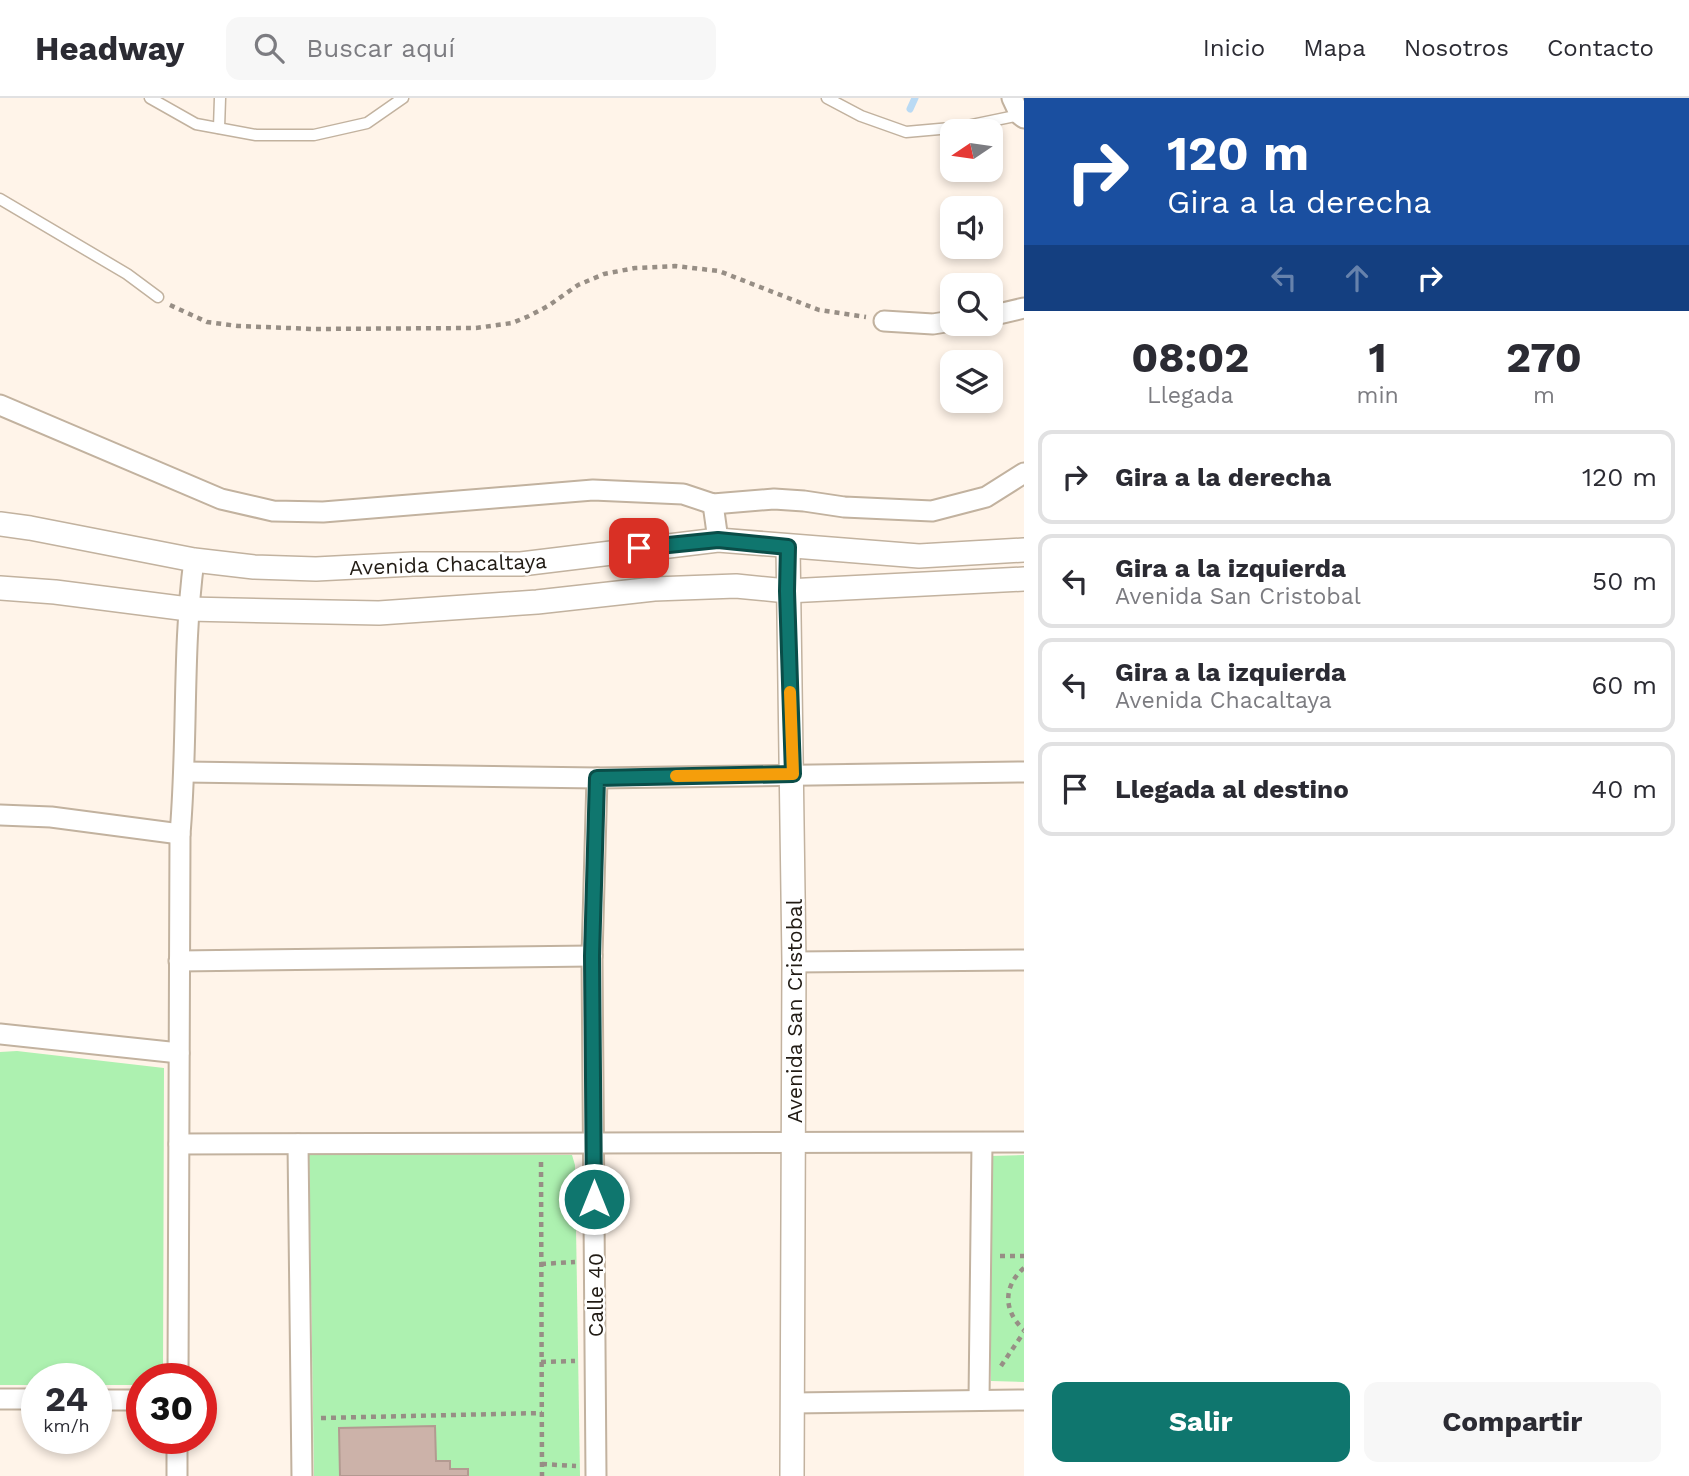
<!DOCTYPE html>
<html lang="es">
<meta charset="utf-8">
<style>
body{margin:0;font-family:"Work Sans",sans-serif;background:#f7f7f7;color:#2b2b33;height:100vh;display:flex;flex-direction:column;font-size:26px;white-space:nowrap}
*{box-sizing:border-box;margin:0}
p{font-size:23px;color:#7c7c81}
.icon{flex:none;width:38px;height:38px;fill:none;stroke:currentColor;stroke-width:2;stroke-linecap:round;stroke-linejoin:round}
.map{position:relative;flex:1;overflow:hidden}
.panel{display:flex;flex-direction:column;background:#fff;width:665px}
.panel>*{flex:none}
.top-card{background:#1a4fa0;color:#fff;overflow:hidden}
.needle{width:46px;rotate:257deg}
.fabs{position:absolute;left:940px;top:21px;display:grid;gap:14px}
.fabs a{display:grid;place-items:center;width:63px;height:63px;border-radius:14px;background:#fff;box-shadow:0 4px 10px #0003;font-size:35px}
.speed{position:absolute;left:21px;top:1265px;display:flex;gap:14px;font-size:35px;font-weight:700;text-align:center}
.speed>*{display:grid;place-content:center;width:91px;height:91px;border-radius:50%;background:#fff;box-shadow:0 4px 10px #0003;line-height:1}
.speed small{font-size:18px;font-weight:400}
.speed .limit{border:10px solid #d22;background:#fff;color:#111}
.pin{position:absolute;display:grid;place-items:center;width:60px;height:60px;color:#fff;margin:-30px;border-radius:14px;box-shadow:0 4px 10px #0006}
.me{position:absolute;width:77px;margin:-38px;rotate:0deg;stroke-linejoin:round;filter:drop-shadow(0 0 5px #0008)}
.turn{display:flex;align-items:center;gap:24px;height:147px;padding:0 28px;font-size:32px}
.turn .icon{width:91px;height:91px;stroke-width:2.5}
.turn b{display:block;font-size:49px;line-height:60px}
.lanes{display:flex;align-items:center;height:66px;padding:0 28px;background:#0003;justify-content:center;gap:35px;direction:ltr}
.lanes .off{opacity:.35}
.eta{display:flex;justify-content:space-evenly;align-items:center;height:119px;text-align:center}
.eta b{font-size:42px;font-weight:700;line-height:49px}
.button{display:flex;gap:14px;margin-top:auto;padding:14px 28px}
.button a{flex:1;height:80px;border-radius:14px;background:#0f766e;color:#fff;font-size:28px;font-weight:700;line-height:80px;text-align:center}
.button a+a{background:#f7f7f7;color:#2b2b33}
ul{padding:0;list-style:none}
li{display:flex;align-items:center;gap:21px;height:94px;margin:0 14px 10px;padding:0 14px;border:4px solid #e1e1e2;border-radius:14px}
li div{flex:1}
li b{display:block;font-size:26px}
li em{font-style:normal}
header{display:flex;align-items:center;gap:42px;box-sizing:border-box;height:98px;padding:0 35px;background:#fff;border-bottom:2px solid #e1e1e2}
header strong{font-size:33px}
nav{display:flex;gap:38px;margin-inline-start:auto;font-size:24px}
.search{width:490px;height:63px;background:#f7f7f7;display:flex;align-items:center;gap:18px;box-sizing:border-box;padding:0 24px;border-radius:14px;color:#7c7c81;font-size:26px}
main{display:flex;flex:1;min-height:0}
.map>svg:first-child{display:block}
</style>
<header>
<strong>Headway</strong>
<div class="search"><svg class="icon" aria-label="search" viewBox="0 0 24 24"><circle cx="10" cy="10" r="6"/><path d="M15 15l6 6"/></svg>Buscar aquí</div>
<nav><a>Inicio</a><a>Mapa</a><a>Nosotros</a><a>Contacto</a></nav>
</header>
<main>
<div class="map">
<svg width="1024" height="1378" viewBox="0 0 1024 1378">
<rect width="100%" height="100%" fill="#fff4e9"/>
<g fill="#adf1b0">
<polygon points="17,953 164,970 163,1281 142,1281 142,1287 96,1287 96,1281 37,1281 37,1287 0,1287 0,954"/>
<polygon points="309,1057 572,1057 575,1067 580,1378 314,1378"/>
<polygon points="1024,1057 1024,1284 991,1283 990,1058"/>
</g>
<g fill="none" stroke-linecap="round" stroke-linejoin="round">
<polyline stroke="#badaf4" stroke-width="7" points="910,11 915,0"/>
</g>
<polygon fill="#ccb2a9" stroke="#b39a91" stroke-width="2" points="435,1328 436,1363 450,1363 450,1371 468,1371 468,1378 340,1378 339,1330"/>
<g fill="none" stroke-linecap="round" stroke-linejoin="round">
<defs>
<g id="service">
<polyline points="150,0 196,26 256,37 314,37 367,25 403,0"/>
<polyline points="827,0 861,18 906,34 962,29 1020,17"/>
<polyline points="219,30 220,0"/>
<polyline points="0,101 127,176 158,199"/>
</g>
<g id="minor">
<polyline points="1012,0 1020,17 1024,20"/>
<polyline points="990,218 1024,210"/>
<polyline points="884,223 933,226 952,223"/>
<polyline points="0,307 221,401 273,413 323,414 593,392 683,396 713,406 774,401 804,403 844,409 932,413 986,399 1024,375"/>
<polyline points="713,406 718,442"/>
<polyline points="185,674 597,680 1024,674"/>
<polyline points="0,717 51,719 180,736"/>
<polyline points="179,863 592,858"/>
<polyline points="794,864 1024,862"/>
<polyline points="0,936 179,955"/>
<polyline points="179,1046 1024,1044"/>
<polyline points="298,1046 302,1378"/>
<path d="M178,1281L180,736C188,645 182,553 194,462"/>
<polyline points="0,1301 37,1301"/>
<polyline points="96,1302 142,1302"/>
<polyline points="979,1302 982,1045"/>
<polyline points="793,1305 1024,1302"/>
<polyline points="177,1378 177,1340"/>
<polyline points="596,1378 592,858 597,680"/>
</g>
<g id="tertiary">
<polyline points="0,426 30,430 194,462 254,469 316,471 413,466 521,466 718,442 919,458 1024,452"/>
<polyline points="788,449 794,864 792,1378"/>
<polyline points="0,490 55,494 188,511 379,515 537,504 654,491 736,488 787,493 1024,481"/>
</g>
</defs>
<use href="#service" stroke="#c2b29f" stroke-width="13"/>
<use href="#minor" stroke="#c2b29f" stroke-width="23"/>
<use href="#tertiary" stroke="#c2b29f" stroke-width="26"/>
<g stroke="#978e85" stroke-width="4.5" stroke-dasharray="5 5" stroke-linecap="butt">
<polyline points="170,207 207,224 238,228 313,231 476,230 512,225 529,218 548,208 578,187 604,176 635,170 675,168 719,173 819,212 866,219"/>
<polyline points="541,1064 542,1378"/>
<polyline points="1000,1158 1024,1158"/>
<polyline points="541,1166 575,1164"/>
<path d="M1024,1170C1003,1188 1003,1213 1024,1232"/>
<polyline points="541,1264 575,1263"/>
<polyline points="1001,1268 1024,1234"/>
<polyline points="321,1320 542,1315"/>
<polyline points="542,1366 576,1368"/>
</g>
<use href="#service" stroke="#fff" stroke-width="10"/>
<use href="#minor" stroke="#fff" stroke-width="19"/>
<use href="#tertiary" stroke="#fff" stroke-width="23"/>
</g>
<g fill="none" stroke-linecap="round" stroke-linejoin="round">
<defs>
<polyline id="route" points="594,1101 592,858 597,680 793,676 787,493 788,449 718,442 639,450"/>
</defs>
<use href="#route" stroke="#0a4d48" stroke-width="18"/>
<use href="#route" stroke="#0f766e" stroke-width="12"/>
<polyline stroke="#f59e0b" stroke-width="12" points="676,678 793,676 790,594"/>
</g>
<g text-anchor="middle" dominant-baseline="central" stroke-width="5" stroke-linejoin="round" paint-order="stroke">
<g font-size="21" fill="#211b14" stroke="#fff">
<text transform="translate(448 466) rotate(-2)">Avenida Chacaltaya</text>
<text transform="translate(794 913) rotate(-90)">Avenida San Cristobal</text>
<text transform="translate(595 1197) rotate(-90)">Calle 40</text>
</g>
</g>
</svg>
<div class="fabs">
<a><svg class="needle" viewBox="-14 -14 28 28"><path d="M0-13l5 13h-10z" fill="#e53935"/><path d="M0 13l5-13h-10z" fill="#7c7c81"/></svg></a>
<a><svg class="icon" aria-label="sound" viewBox="0 0 24 24"><path d="M4 9h4l5-4v14l-5-4H4zM17 9q2 3 0 6"/></svg></a>
<a><svg class="icon" aria-label="search" viewBox="0 0 24 24"><circle cx="10" cy="10" r="6"/><path d="M15 15l6 6"/></svg></a>
<a><svg class="icon" aria-label="layers" viewBox="0 0 24 24"><path d="M12 4l9 5-9 5-9-5zM3 14l9 5 9-5"/></svg></a>
</div>
<div class="speed"><div>24<small>km/h</small></div><div class="limit">30</div></div>
<div class="pin" style="left:639px;top:450px;background:#d93025"><svg class="icon" aria-label="arrive" viewBox="0 0 24 24"><path d="M6 21V4h12l-3 4 3 4H6"/></svg></div>
<svg class="me" style="left:594px;top:1101px" viewBox="-20 -20 40 40"><circle r="17" fill="#0f766e" stroke="#fff" stroke-width="3"/><path d="M0-11L8 9 0 5-8 9z" fill="#fff"/></svg>
</div>
<section class="panel">
<div class="top-card">
<div class="turn"><svg class="icon" aria-label="right" viewBox="0 0 24 24"><path d="M7 20v-9h11M14 6l5 5-5 5"/></svg><div><b>120 m</b>Gira a la derecha</div></div>
<div class="lanes"><svg class="icon off" aria-label="left" viewBox="0 0 24 24"><path d="M17 20v-9H6M10 6l-5 5 5 5"/></svg><svg class="icon off" aria-label="ahead" viewBox="0 0 24 24"><path d="M12 20V5M6 11l6-6 6 6"/></svg><svg class="icon" aria-label="right" viewBox="0 0 24 24"><path d="M7 20v-9h11M14 6l5 5-5 5"/></svg></div>
</div>
<div class="eta">
<div><b>08:02</b><p>Llegada</p></div>
<div><b>1</b><p>min</p></div>
<div><b>270</b><p>m</p></div>
</div>
<ul>
<li><svg class="icon" aria-label="right" viewBox="0 0 24 24"><path d="M7 20v-9h11M14 6l5 5-5 5"/></svg><div><b>Gira a la derecha</b></div><em>120 m</em></li>
<li><svg class="icon" aria-label="left" viewBox="0 0 24 24"><path d="M17 20v-9H6M10 6l-5 5 5 5"/></svg><div><b>Gira a la izquierda</b><p>Avenida San Cristobal</p></div><em>50 m</em></li>
<li><svg class="icon" aria-label="left" viewBox="0 0 24 24"><path d="M17 20v-9H6M10 6l-5 5 5 5"/></svg><div><b>Gira a la izquierda</b><p>Avenida Chacaltaya</p></div><em>60 m</em></li>
<li><svg class="icon" aria-label="arrive" viewBox="0 0 24 24"><path d="M6 21V4h12l-3 4 3 4H6"/></svg><div><b>Llegada al destino</b></div><em>40 m</em></li>
</ul>
<div class="button"><a>Salir</a><a>Compartir</a></div>
</section>
</main>
